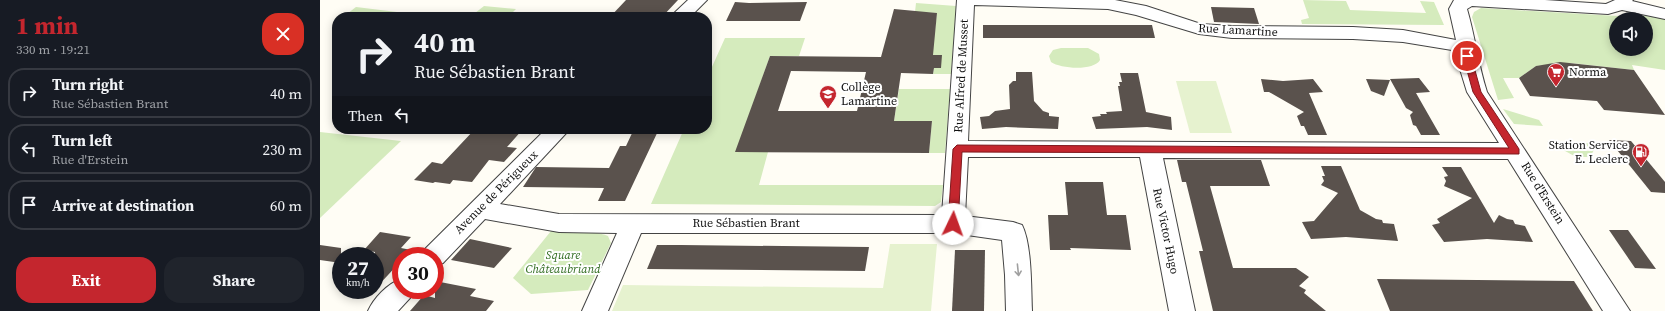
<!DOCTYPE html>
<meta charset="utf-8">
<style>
body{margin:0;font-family:"Source Serif 4",serif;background:#20242c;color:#f1f3f6;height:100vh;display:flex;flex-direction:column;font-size:15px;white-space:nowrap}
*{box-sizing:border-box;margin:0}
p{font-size:13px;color:#9ea1a6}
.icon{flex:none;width:22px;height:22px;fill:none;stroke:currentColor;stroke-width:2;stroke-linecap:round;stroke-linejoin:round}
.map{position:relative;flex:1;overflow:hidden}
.side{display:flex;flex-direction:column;background:#171b24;width:320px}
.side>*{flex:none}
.top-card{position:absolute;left:12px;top:12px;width:380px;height:122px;border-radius:16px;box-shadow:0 2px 10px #0003;background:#171b24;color:#f1f3f6;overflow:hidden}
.tools{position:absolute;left:1289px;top:12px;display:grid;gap:8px}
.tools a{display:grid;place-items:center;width:44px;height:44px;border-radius:50%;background:#171b24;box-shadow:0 2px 10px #0003;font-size:20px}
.speed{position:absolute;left:12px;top:247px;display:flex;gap:8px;font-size:20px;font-weight:700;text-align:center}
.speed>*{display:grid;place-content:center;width:52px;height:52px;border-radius:50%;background:#171b24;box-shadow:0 2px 10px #0003;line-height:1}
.speed small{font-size:10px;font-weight:400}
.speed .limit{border:6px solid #d22;background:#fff;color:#111}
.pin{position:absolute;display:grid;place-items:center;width:34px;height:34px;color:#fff;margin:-17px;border:2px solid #fff;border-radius:50%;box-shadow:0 1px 4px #0007}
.me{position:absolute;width:44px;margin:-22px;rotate:3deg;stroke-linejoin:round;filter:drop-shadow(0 0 3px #0008)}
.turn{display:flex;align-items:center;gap:14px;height:84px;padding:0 16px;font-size:18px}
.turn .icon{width:52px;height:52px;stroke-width:2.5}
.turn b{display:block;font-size:28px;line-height:34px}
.then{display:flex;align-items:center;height:38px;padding:0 16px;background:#0003;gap:8px;font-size:15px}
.round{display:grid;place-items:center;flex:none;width:42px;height:42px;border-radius:16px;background:#20242c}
.head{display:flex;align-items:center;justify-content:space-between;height:68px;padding:0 16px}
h1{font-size:24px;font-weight:700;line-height:30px;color:#c4262e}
.primary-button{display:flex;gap:8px;margin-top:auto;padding:8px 16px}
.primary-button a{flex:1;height:46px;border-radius:16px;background:#c4262e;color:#fff;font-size:16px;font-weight:700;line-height:46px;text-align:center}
.primary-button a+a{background:#20242c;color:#f1f3f6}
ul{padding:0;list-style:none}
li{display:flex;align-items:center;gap:12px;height:50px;margin:0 8px 6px;padding:0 8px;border:2px solid #363941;border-radius:16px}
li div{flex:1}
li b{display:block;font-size:15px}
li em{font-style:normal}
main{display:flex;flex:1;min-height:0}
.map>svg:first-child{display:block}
</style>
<main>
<section class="side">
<div class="head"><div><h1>1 min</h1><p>330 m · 19:21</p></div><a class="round" style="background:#d93025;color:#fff"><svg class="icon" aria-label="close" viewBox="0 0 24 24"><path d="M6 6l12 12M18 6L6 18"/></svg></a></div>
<ul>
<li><svg class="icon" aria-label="right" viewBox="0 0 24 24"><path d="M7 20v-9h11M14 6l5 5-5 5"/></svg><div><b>Turn right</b><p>Rue Sébastien Brant</p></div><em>40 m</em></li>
<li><svg class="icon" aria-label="left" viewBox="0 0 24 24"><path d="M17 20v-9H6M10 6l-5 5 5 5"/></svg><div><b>Turn left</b><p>Rue d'Erstein</p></div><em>230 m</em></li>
<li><svg class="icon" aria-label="arrive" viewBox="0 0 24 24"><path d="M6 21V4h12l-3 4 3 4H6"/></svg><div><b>Arrive at destination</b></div><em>60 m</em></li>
</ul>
<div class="primary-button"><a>Exit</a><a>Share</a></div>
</section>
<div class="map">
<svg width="1345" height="311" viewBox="0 0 1345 311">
<rect width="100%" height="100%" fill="#fffdf5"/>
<g fill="#d5ebbd" fill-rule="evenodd">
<polygon points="983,0 1026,1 1030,10 1106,13 1100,1 1114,2 1124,25 982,24 981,20 989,18"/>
<polygon points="596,3 636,6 631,74 613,74 614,68 592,55 615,31 617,13 595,12"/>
<polygon points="164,6 196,9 188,17 150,17"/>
<polygon points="36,7 118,17 23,17"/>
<path d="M1161,8L1298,16L1320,15L1345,19V70L1312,65L1314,70L1251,63L1216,66L1199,78H1183L1194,98L1178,100L1152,17L1154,12ZM1296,19H1326V49H1296Z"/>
<polygon points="405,38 485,38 479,56 450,56 416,152 448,152 439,185 623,185 621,202 615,206 331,204 364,129 387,129 387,78"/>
<path d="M741,48H768L779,54L780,60C774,71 741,69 731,62L729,56L733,50Z"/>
<polygon points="579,89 630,89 625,153 609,153 612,121 574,121"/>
<polygon points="1183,109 1219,120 1223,126 1194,124"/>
<polygon points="0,132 81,141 0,218"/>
<polygon points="1227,141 1245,142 1251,150 1271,151 1265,143 1278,143 1270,157 1256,157"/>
<path d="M231,231C250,234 271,229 288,236L291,243L268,290L211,294L193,278Z"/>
</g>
<g fill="#e6f2cf">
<polygon points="856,81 896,81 912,133 870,133"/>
<polygon points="570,244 617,244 611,311 292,311 303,285 563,288"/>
</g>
<g fill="#5a524d" fill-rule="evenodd">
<polygon points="306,0 358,0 342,17 290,17"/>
<polygon points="415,2 429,3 487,2 480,21 406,21"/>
<polygon points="891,7 934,8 939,24 894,22"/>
<path d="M574,9L617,13L613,55H622L621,68H614L613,74L581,73L574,121H612L609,153L415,152L450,56L561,57ZM471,71L546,72L537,111H458Z"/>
<polygon points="663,25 832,25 835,38 663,38"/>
<polygon points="1240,62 1314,70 1345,115 1284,110 1277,101 1210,96 1199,78 1216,66"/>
<polygon points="696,72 712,72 714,101 723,111 729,113 729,116 739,117 738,129 686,127 662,129 660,117 669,116 675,111 690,109 689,85 693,81 696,81"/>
<polygon points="800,73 818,73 826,112 851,117 852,130 827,127 776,129 772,117 781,116 780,114 787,114 786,112 802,111 798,86 800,86 799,82 802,82"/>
<polygon points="1099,78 1110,92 1096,93 1120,135 1101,135 1096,126 1093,125 1090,115 1093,112 1086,108 1070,79"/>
<polygon points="941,79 963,81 993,79 1003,92 989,93 1007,135 988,135 984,126 981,126 977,116 984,112 949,92 944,92"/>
<polygon points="1046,79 1070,80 1064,96 1051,91"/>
<polygon points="155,129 203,129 187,147 197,148 184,162 169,160 152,182 133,180 130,184 115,182 113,183 94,180 112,162 122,164"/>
<polygon points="314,129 339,129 305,201 278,201 284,188 203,187 216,167 289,168 300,146 306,146"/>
<polygon points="1289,140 1311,141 1345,182 1345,193 1331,192"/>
<polygon points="857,160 941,160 950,186 890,186 913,268 976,268 989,277 979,286 986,290 984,293 1006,311 893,311 879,251 883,251 866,182 862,182"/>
<polygon points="1001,166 1021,166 1040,210 1056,219 1062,220 1063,223 1074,224 1078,241 1026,237 991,239 982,222 994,221 1018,193 1001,185 1004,181 1002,176 1005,176"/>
<polygon points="1122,167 1141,167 1174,223 1179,215 1187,219 1193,220 1195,224 1205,226 1213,242 1167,239 1124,242 1112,225 1120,223 1117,219 1152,198 1124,186 1126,181 1124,177 1128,176"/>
<polygon points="745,182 783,182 787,215 806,215 811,250 750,248 751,250 730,250 728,215 748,215"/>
<polygon points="1289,230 1308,230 1336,269 1315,268"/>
<polygon points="60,232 91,237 81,248 91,250 85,256 81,256 81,261 55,289 55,252 44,250"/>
<polygon points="150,239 192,248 174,268 131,260"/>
<polygon points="0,245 21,248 21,263 0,260"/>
<polygon points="337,245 361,245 549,247 545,271 327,269"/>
<polygon points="635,250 665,250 664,311 632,311"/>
<polygon points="1057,279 1254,281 1273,311 1070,311"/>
<polygon points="115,281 156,289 150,296 174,301 166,311 90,311 104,295 115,298"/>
</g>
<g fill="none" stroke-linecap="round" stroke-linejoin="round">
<defs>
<g id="minor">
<polygon points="368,0 387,0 370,17 350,17"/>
<path d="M637,0H795L826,6L881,24L912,26L1033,27L1083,30L1136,40L1129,9L1134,0H1225L1286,4L1295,0H1313L1312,1L1345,9V19L1302,10L1288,14L1152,6L1147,9C1155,36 1158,64 1167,92L1310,311H1283L1188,159L843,158L875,311H849L820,157H648L645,216L693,222L702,225C712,245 711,288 712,311H686L685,275L682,240L633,233H321L288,311H262L297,233L239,232L165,219L123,263L115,266V256H102L105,249L226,129H250L180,204L239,214L622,215ZM654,5L788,9L816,15L879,34L912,38L1033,39L1083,42L1138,51L1139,66L1147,92L1179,143L648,141Z"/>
<path d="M81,279V290H94L90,298L78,311H48C54,298 67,284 81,279Z"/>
</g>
</defs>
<use href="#minor" stroke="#444" stroke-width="2"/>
<use href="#minor" fill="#fff" fill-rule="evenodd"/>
</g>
<defs><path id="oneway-shaft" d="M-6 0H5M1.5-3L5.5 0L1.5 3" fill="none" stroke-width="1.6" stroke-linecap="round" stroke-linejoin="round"/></defs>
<use stroke="#a0a0a0" href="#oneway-shaft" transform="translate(698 270) rotate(84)"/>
<polygon fill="#c4262e" stroke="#7f191e" points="1147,54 1151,56 1161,92 1199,149 1199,154 642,152 638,224 633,228 628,224 633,149 637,145 1189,148 1153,92 1143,56"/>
<defs>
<symbol id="supermarket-pin" viewBox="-11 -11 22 30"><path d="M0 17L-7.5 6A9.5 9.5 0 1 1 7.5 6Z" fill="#c4262e" stroke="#fff"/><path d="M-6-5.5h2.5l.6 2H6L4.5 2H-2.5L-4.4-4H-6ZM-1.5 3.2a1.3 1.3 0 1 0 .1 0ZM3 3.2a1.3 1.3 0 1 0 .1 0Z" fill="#fff"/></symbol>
<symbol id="school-pin" viewBox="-11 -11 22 30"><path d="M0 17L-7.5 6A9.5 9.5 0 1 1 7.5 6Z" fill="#c4262e" stroke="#fff"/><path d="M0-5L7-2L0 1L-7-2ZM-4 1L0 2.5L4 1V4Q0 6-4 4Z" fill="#fff"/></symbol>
<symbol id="fuel-pin" viewBox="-11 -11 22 30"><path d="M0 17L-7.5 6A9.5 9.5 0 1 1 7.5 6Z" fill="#c4262e" stroke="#fff"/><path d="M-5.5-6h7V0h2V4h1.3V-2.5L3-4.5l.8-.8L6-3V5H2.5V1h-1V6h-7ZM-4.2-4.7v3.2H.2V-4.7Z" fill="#fff"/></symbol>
</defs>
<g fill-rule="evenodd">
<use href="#supermarket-pin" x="1226" y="62" width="20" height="27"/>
<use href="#school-pin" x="498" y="84" width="20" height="27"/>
<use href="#fuel-pin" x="1311" y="142" width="20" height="27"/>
</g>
<g text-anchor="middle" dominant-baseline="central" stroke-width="4" stroke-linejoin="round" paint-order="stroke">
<g font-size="12" fill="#111" stroke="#fff">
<text transform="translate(918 30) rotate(3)">Rue Lamartine</text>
<text transform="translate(641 76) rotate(-87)">Rue Alfred de Musset</text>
<text transform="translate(176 192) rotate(-45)">Avenue de Périgueux</text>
<text transform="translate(1223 193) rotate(58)">Rue d'Erstein</text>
<text x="426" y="223">Rue Sébastien Brant</text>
<text transform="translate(846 231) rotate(78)">Rue Victor Hugo</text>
</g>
<g font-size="12" fill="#111" stroke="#fff" text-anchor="start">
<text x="1249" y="72">Norma</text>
<text x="521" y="87">Collège<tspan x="521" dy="14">Lamartine</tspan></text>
<text x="1308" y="145" text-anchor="end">Station Service<tspan x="1308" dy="14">E. Leclerc</tspan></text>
</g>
<g font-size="12" font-style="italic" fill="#2f6b1f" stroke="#fff">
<text x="243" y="255">Square<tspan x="243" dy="14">Châteaubriand</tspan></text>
</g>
</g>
</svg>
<div class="tools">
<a><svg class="icon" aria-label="sound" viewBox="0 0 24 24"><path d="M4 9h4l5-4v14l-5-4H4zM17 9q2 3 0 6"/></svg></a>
</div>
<div class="speed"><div>27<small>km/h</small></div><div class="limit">30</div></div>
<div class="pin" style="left:1147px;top:56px;background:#d93025"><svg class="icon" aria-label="arrive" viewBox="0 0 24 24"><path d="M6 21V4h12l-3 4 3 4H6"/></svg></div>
<svg class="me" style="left:633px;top:224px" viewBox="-20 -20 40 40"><circle r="19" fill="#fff"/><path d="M0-13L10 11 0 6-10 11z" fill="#c4262e"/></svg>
<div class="top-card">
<div class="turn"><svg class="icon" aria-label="right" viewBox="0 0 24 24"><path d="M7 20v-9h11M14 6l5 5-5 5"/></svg><div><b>40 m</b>Rue Sébastien Brant</div></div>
<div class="then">Then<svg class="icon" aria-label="left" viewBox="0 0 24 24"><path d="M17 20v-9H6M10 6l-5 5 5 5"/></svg></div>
</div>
</div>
</main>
